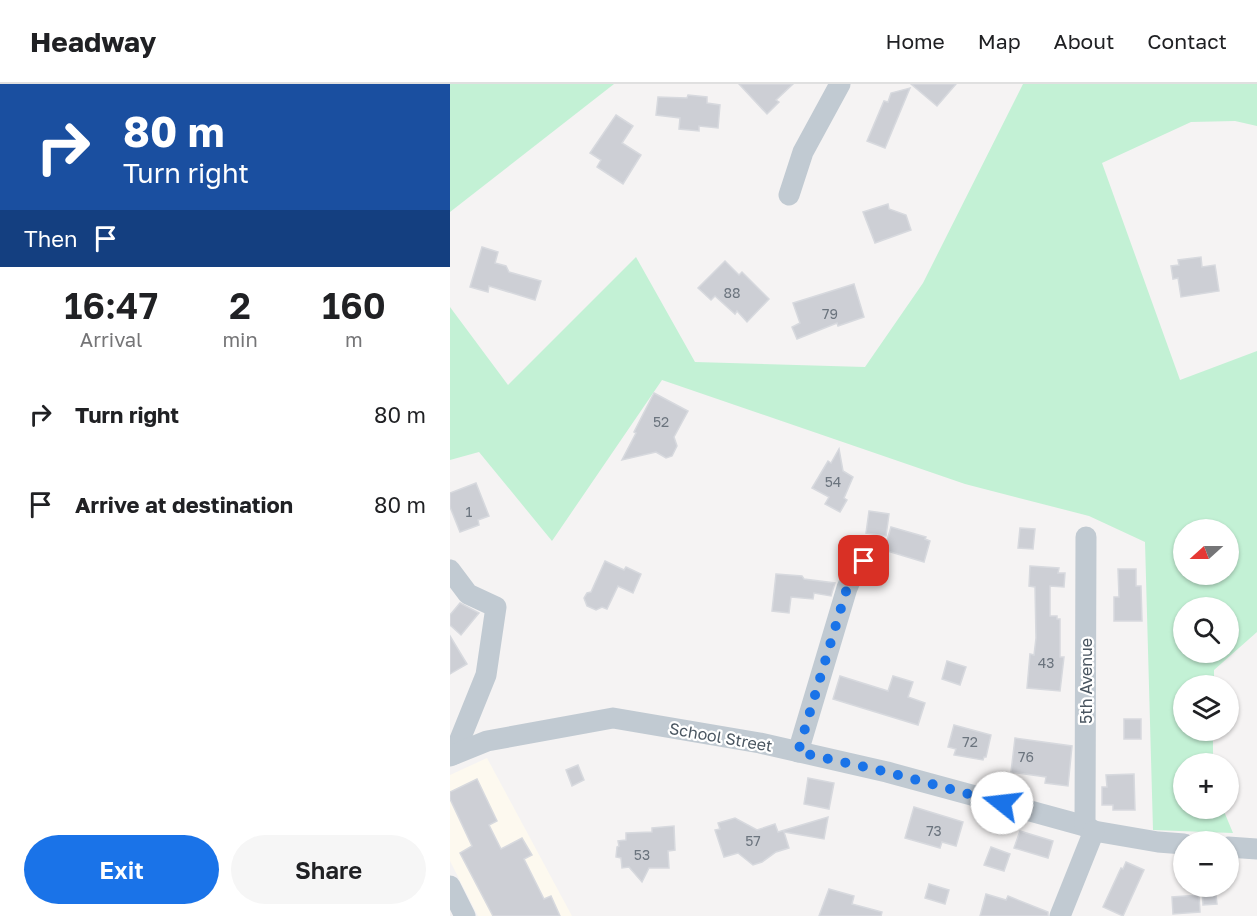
<!DOCTYPE html>
<meta charset="utf-8">
<style>
body{margin:0;font-family:"Golos Text",sans-serif;background:#f6f6f6;color:#202124;height:100vh;display:flex;flex-direction:column;font-size:22px;white-space:nowrap}
*{box-sizing:border-box;margin:0}
p{font-size:20px;color:#757577}
.icon{flex:none;width:33px;height:33px;fill:none;stroke:currentColor;stroke-width:2;stroke-linecap:round;stroke-linejoin:round}
.map{position:relative;flex:1;overflow:hidden}
.details{display:flex;flex-direction:column;background:#fff;width:450px}
.details>*{flex:none}
.banner{background:#1a4fa0;color:#fff;overflow:hidden}
.needle{width:39px;rotate:249deg}
.fabs{position:absolute;left:723px;top:435px;display:grid;gap:12px}
.fabs a{display:grid;place-items:center;width:66px;height:66px;border-radius:50%;background:#fff;box-shadow:0 2px 4px #0004;font-size:30px}
.pin{position:absolute;display:grid;place-items:center;width:51px;height:51px;color:#fff;margin:-26px;border-radius:12px;box-shadow:0 3px 9px #0006}
.me{position:absolute;width:66px;margin:-33px;rotate:286deg;stroke-linejoin:round;filter:drop-shadow(0 0 4px #0008)}
.turn{display:flex;align-items:center;gap:21px;height:126px;padding:0 24px;font-size:27px}
.turn .icon{width:78px;height:78px;stroke-width:2.5}
.turn b{display:block;font-size:42px;line-height:51px}
.then{display:flex;align-items:center;height:57px;padding:0 24px;background:#0003;gap:12px;font-size:22px}
.eta{display:flex;justify-content:space-evenly;align-items:center;height:102px;text-align:center}
.eta b{font-size:36px;font-weight:600;line-height:42px}
.action{display:flex;gap:12px;margin-top:auto;padding:12px 24px}
.action a{flex:1;height:69px;border-radius:36px;background:#1a73e8;color:#fff;font-size:24px;font-weight:600;line-height:69px;text-align:center}
.action a+a{background:#f6f6f6;color:#202124}
ul{padding:0;list-style:none}
li{display:flex;align-items:center;gap:18px;height:90px;padding:0 24px}
li div{flex:1}
li b{display:block;font-size:22px}
li em{font-style:normal}
header{display:flex;align-items:center;gap:36px;box-sizing:border-box;height:84px;padding:0 30px;background:#fff;border-bottom:2px solid #e0e0e0}
header strong{font-size:28px}
nav{display:flex;gap:33px;margin-inline-start:auto;font-size:21px}
main{display:flex;flex:1;min-height:0}
.map>svg:first-child{display:block}
</style>
<header>
<strong>Headway</strong>
<nav><a>Home</a><a>Map</a><a>About</a><a>Contact</a></nav>
</header>
<main>
<section class="details">
<div class="banner">
<div class="turn"><svg class="icon" aria-label="right" viewBox="0 0 24 24"><path d="M7 20v-9h11M14 6l5 5-5 5"/></svg><div><b>80 m</b>Turn right</div></div>
<div class="then">Then<svg class="icon" aria-label="arrive" viewBox="0 0 24 24"><path d="M6 21V4h12l-3 4 3 4H6"/></svg></div>
</div>
<div class="eta">
<div><b>16:47</b><p>Arrival</p></div>
<div><b>2</b><p>min</p></div>
<div><b>160</b><p>m</p></div>
</div>
<ul>
<li><svg class="icon" aria-label="right" viewBox="0 0 24 24"><path d="M7 20v-9h11M14 6l5 5-5 5"/></svg><div><b>Turn right</b></div><em>80 m</em></li>
<li><svg class="icon" aria-label="arrive" viewBox="0 0 24 24"><path d="M6 21V4h12l-3 4 3 4H6"/></svg><div><b>Arrive at destination</b></div><em>80 m</em></li>
</ul>
<div class="action"><a>Exit</a><a>Share</a></div>
</section>
<div class="map">
<svg width="807" height="832" viewBox="0 0 807 832">
<rect width="100%" height="100%" fill="#f5f3f3"/>
<polygon fill="#fdf9ef" points="37,674 122,832 28,832 0,777 0,691"/>
<g fill="#c3f1d5" fill-rule="evenodd">
<polygon points="0,0 164,0 0,128"/>
<path d="M573,0H807V42L785,37L741,38L652,79L730,296L807,267V548L764,586V601L734,602V646L763,647V679L734,680V724L773,725L783,749L703,746L695,458L639,432L515,400L212,296L102,457L29,368L0,376V223L58,301L186,173L245,278L415,283L473,199ZM734,446H778V490H734ZM734,524H778V568H734Z"/>
</g>
<g fill="#cdcfd5" stroke="#d7d9de" stroke-width="1.5">
<polygon points="289,0 343,0 326,16 329,18 317,30"/>
<polygon points="461,0 506,0 487,22"/>
<polygon points="460,4 435,64 417,57 434,17 438,18 441,9"/>
<polygon points="238,11 257,13 257,19 270,21 268,44 249,42 249,47 229,45 230,34 206,31 208,13 237,14"/>
<polygon points="166,31 183,42 172,59 191,71 173,100 147,83 151,76 140,69"/>
<polygon points="438,120 439,125 456,131 461,146 425,159 413,128"/>
<polygon points="32,163 48,168 45,179 56,182 59,188 91,197 85,216 39,202 38,208 20,203"/>
<polygon points="751,173 752,183 765,181 769,207 731,213 728,194 723,195 721,182 729,181 728,176"/>
<polygon points="275,177 289,191 292,188 319,215 297,238 287,227 285,230 265,212 261,216 248,204"/>
<polygon points="404,200 414,233 388,242 387,239 347,255 342,243 350,239 343,219"/>
<polygon points="204,309 238,327 224,353 227,362 222,372 216,374 206,368 172,376 186,349 184,348"/>
<polygon points="389,365 393,387 403,393 394,414 397,416 390,428 375,420 379,413 362,404 378,377 381,379"/>
<polygon points="26,399 39,432 28,436 29,441 10,448 0,423 0,409"/>
<polygon points="419,427 439,430 436,452 416,449"/>
<polygon points="441,443 476,453 475,455 480,457 474,478 434,466"/>
<polygon points="570,444 585,445 583,465 568,464"/>
<polygon points="155,477 174,486 176,483 191,490 183,509 168,502 157,525 152,523 146,526 137,522 134,514 137,509 141,508"/>
<polygon points="580,482 609,484 608,489 615,489 614,503 600,502 600,532 607,532 607,535 610,535 610,573 614,573 610,607 577,604 580,570 584,571 586,554 585,503 579,502"/>
<polygon points="668,485 686,485 686,502 691,502 692,537 664,537 664,513 669,513"/>
<polygon points="326,490 352,492 354,495 385,499 381,512 364,509 363,515 341,513 339,529 322,527"/>
<polygon points="10,519 29,529 11,551 0,541 0,531"/>
<polygon points="0,552 17,580 0,590"/>
<polygon points="497,577 516,583 510,601 492,595"/>
<polygon points="390,592 438,607 443,592 463,598 458,613 475,619 468,641 383,615"/>
<rect x="674" y="635" width="17" height="20"/>
<polygon points="504,641 541,651 536,673 534,673 533,676 504,671 506,665 498,663"/>
<polygon points="565,654 622,662 618,702 595,699 596,693 561,688"/>
<polygon points="128,681 134,696 122,702 116,686"/>
<polygon points="684,690 685,726 663,726 663,721 652,721 652,703 657,703 656,691"/>
<polygon points="358,694 384,699 379,725 354,720"/>
<polygon points="27,695 47,737 39,741 51,765 72,754 82,771 74,775 94,815 101,812 110,832 43,832 10,769 22,762 0,715 0,708"/>
<polygon points="464,723 513,738 506,762 492,758 490,764 455,754"/>
<polygon points="378,733 374,755 334,748 339,764 326,768 312,778 303,781 288,769 274,773 265,746 270,745 268,739 285,734 307,746 325,740 328,748"/>
<polygon points="224,742 225,766 218,767 219,784 199,784 192,798 179,783 172,784 171,774 166,773 167,763 169,762 168,757 176,756 176,749 202,748 202,744"/>
<polygon points="570,747 603,757 598,774 564,764"/>
<polygon points="541,763 560,770 554,787 534,781"/>
<polygon points="676,778 694,786 673,832 653,823 671,784 673,785"/>
<polygon points="479,800 499,806 495,820 475,814"/>
<polygon points="752,802 765,802 767,820 753,821"/>
<polygon points="379,805 404,812 402,820 432,828 431,832 369,832"/>
<polygon points="536,810 556,816 558,812 598,828 598,832 530,832"/>
<polygon points="749,811 750,828 723,830 722,813"/>
</g>
<g fill="none" stroke-linecap="round" stroke-linejoin="round">
<g stroke="#c1cad2" stroke-width="21">
<polyline points="339,111 353,68 390,0"/>
<polyline points="0,486 18,510 46,523 36,591 4,670"/>
<polyline points="348,668 397,504 404,488 414,477"/>
<polyline points="0,672 37,657 163,634 310,659 437,688 635,742 644,747 708,758 734,760"/>
<polyline points="635,742 636,453"/>
<polyline points="778,763 807,765"/>
<polyline points="0,802 15,832"/>
<polyline points="610,832 644,747"/>
</g>
</g>
<g fill="none" stroke-linecap="round" stroke-linejoin="round">
<polyline stroke="#1a73e8" stroke-width="10" stroke-dasharray="0 18" points="414,477 404,488 397,504 348,668 437,688 552,719"/>
</g>
<g text-anchor="middle" dominant-baseline="central" stroke-width="4.5" stroke-linejoin="round" paint-order="stroke">
<g font-size="14" fill="#6b747e">
<text x="282" y="208">88</text>
<text x="380" y="229">79</text>
<text x="211" y="337">52</text>
<text x="383" y="397">54</text>
<text x="19" y="427">1</text>
<text x="596" y="578">43</text>
<text x="520" y="657">72</text>
<text x="576" y="672">76</text>
<text x="484" y="746">73</text>
<text x="303" y="756">57</text>
<text x="192" y="770">53</text>
</g>
<g font-size="16" fill="#4a5661" stroke="#fff">
<text transform="translate(636 597) rotate(-90)">5th Avenue</text>
<text transform="translate(271 653) rotate(10)">School Street</text>
</g>
</g>
</svg>
<div class="fabs">
<a><svg class="needle" viewBox="-14 -14 28 28"><path d="M0-13l5 13h-10z" fill="#e53935"/><path d="M0 13l5-13h-10z" fill="#757577"/></svg></a>
<a><svg class="icon" aria-label="search" viewBox="0 0 24 24"><circle cx="10" cy="10" r="6"/><path d="M15 15l6 6"/></svg></a>
<a><svg class="icon" aria-label="layers" viewBox="0 0 24 24"><path d="M12 4l9 5-9 5-9-5zM3 14l9 5 9-5"/></svg></a>
<a>+</a>
<a>−</a>
</div>
<div class="pin" style="left:414px;top:477px;background:#d93025"><svg class="icon" aria-label="arrive" viewBox="0 0 24 24"><path d="M6 21V4h12l-3 4 3 4H6"/></svg></div>
<svg class="me" style="left:552px;top:719px" viewBox="-20 -20 40 40"><circle r="19" fill="#fff"/><path d="M0-13L10 11 0 6-10 11z" fill="#1a73e8"/></svg>
</div>
</main>
